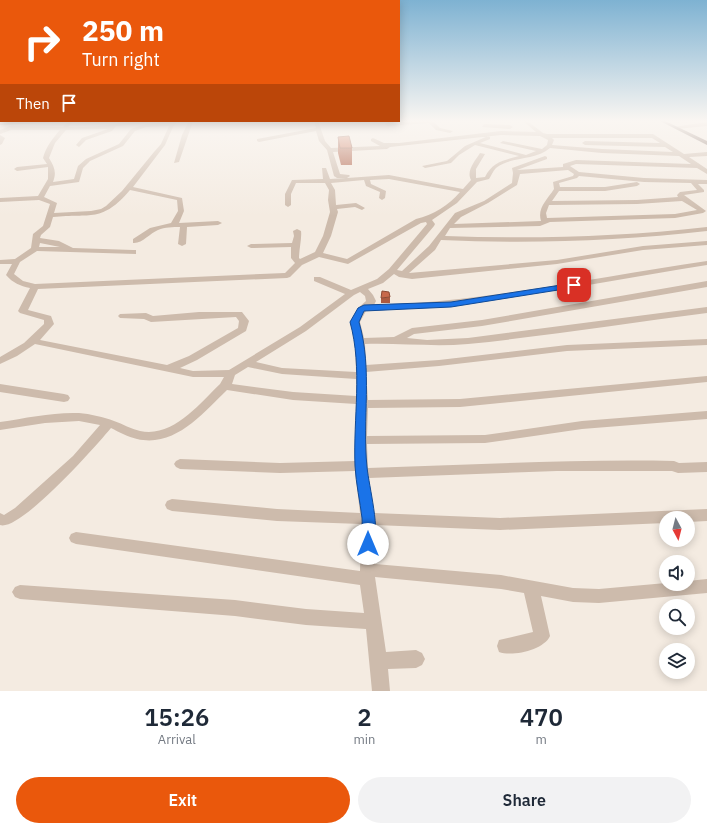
<!DOCTYPE html>
<style>
body{margin:0;font-family:"IBM Plex Sans",sans-serif;background:#f2f2f3;color:#1f2937;height:100vh;display:flex;flex-direction:column;font-size:15px;white-space:nowrap}
*{box-sizing:border-box;margin:0}
p{font-size:13px;color:#747a83}
.icon{flex:none;width:22px;height:22px;fill:none;stroke:currentColor;stroke-width:2;stroke-linecap:round;stroke-linejoin:round}
.map{position:relative;height:691px;overflow:hidden}
.sheet{display:flex;flex-direction:column;background:#fff;flex:1}
.sheet>*{flex:none}
.banner{position:absolute;left:0px;top:0px;width:400px;height:122px;box-shadow:0 2px 10px #0003;background:#ea580c;color:#fff;overflow:hidden}
.needle{width:26px;rotate:173deg}
.buttons{position:absolute;left:659px;top:511px;display:grid;gap:8px}
.buttons a{display:grid;place-items:center;width:36px;height:36px;border-radius:50%;background:#fff;box-shadow:0 2px 10px #0003;font-size:20px}
.pin{position:absolute;display:grid;place-items:center;width:34px;height:34px;color:#fff;margin:-17px;border-radius:8px;box-shadow:0 2px 6px #0006}
.me{position:absolute;width:44px;margin:-22px;rotate:0deg;stroke-linejoin:round;filter:drop-shadow(0 0 3px #0008)}
.turn{display:flex;align-items:center;gap:14px;height:84px;padding:0 16px;font-size:18px}
.turn .icon{width:52px;height:52px;stroke-width:2.5}
.turn b{display:block;font-size:28px;line-height:34px}
.then{display:flex;align-items:center;height:38px;padding:0 16px;background:#0003;gap:8px;font-size:15px}
.eta{display:flex;justify-content:space-evenly;align-items:center;height:68px;text-align:center}
.eta b{font-size:24px;font-weight:600;line-height:28px}
.primary-button{display:flex;gap:8px;margin-top:auto;padding:8px 16px}
.primary-button a{flex:1;height:46px;border-radius:24px;background:#ea580c;color:#fff;font-size:16px;font-weight:600;line-height:46px;text-align:center}
.primary-button a+a{background:#f2f2f3;color:#1f2937}
.map>svg:first-child{display:block}
</style>
<div class="map">
<svg width="707" height="691" viewBox="0 0 707 691">
<rect width="100%" height="100%" fill="#f4ebe1"/>
<g fill="none" stroke-linecap="round" stroke-linejoin="round">
<g fill="#cdbbac" fill-rule="evenodd">
<polygon points="429,120 452,120 450,121 434,122 440,128 453,131 450,133 436,130 429,123 388,126 385,124 388,122"/>
<path d="M522,120H526L543,133L547,134H653L684,154L707,152V156L689,157L707,169V174L697,168L576,164L570,166L579,172L644,178L707,180V184H698L704,190V192L684,195L706,211L703,213L675,218L550,222L540,226L450,228L445,236C532,239 620,237 707,227V231C619,241 530,244 441,240L435,250L409,273L557,260L643,246L707,241V245L643,250L557,264L412,279L399,277L394,274L383,283L368,289L373,295L376,301L374,305C486,302 596,277 707,261V265C593,283 481,307 366,311L360,322L364,338L394,337L412,328L482,320L707,281V287L482,326L414,334L407,338L427,340L468,338L707,307V313C628,323 548,336 468,344C434,347 400,343 365,344L366,365L439,360L567,345L707,339V345L567,351L439,366L366,372L368,400L460,399L707,376V382L460,407L368,408L367,436L485,435L582,421L707,411V419L582,429L485,443L367,444L368,468C470,465 572,459 674,461L679,463L707,462V472L678,473L672,471H557L369,478L374,513L500,518L707,509V521L688,522V518H666V523L500,530L375,525V564L501,575L573,588L599,589L666,583V584H688V581L707,579V593L599,603L573,602L541,596L550,636C544,650 512,657 499,652L497,646L499,640L533,632L524,593L501,589L375,577L386,652L416,650L422,653L425,659L422,665L416,668L388,669L390,691H372L366,629L306,625L235,616L20,599L15,597L12,592L15,587L20,585L235,600L306,609L364,613L360,585L76,544L71,542L69,538L71,534L76,532L360,571L361,524L277,521L172,511L167,509L165,505L167,501L172,499L277,509L360,513L355,471L280,473L180,469L176,467L174,464L176,461L180,459L280,463L355,461L356,404L293,400L227,390C203,413 175,448 137,439C128,437 119,432 111,428C96,446 20,532 0,525V513L4,515L15,508L73,456L100,425L79,421L45,423L0,430V422C26,418 53,412 79,413C90,414 104,417 114,421C123,424 131,429 140,431C173,438 199,404 220,384L224,377H193L35,344L17,356L0,364V357L24,343L44,324V320L20,313L18,311L30,288C20,286 13,283 6,275L12,264H0V260L15,259L31,248L33,234L43,226L50,204L39,200L0,202V198L38,196L48,179V167L17,171L14,169L17,167L47,164L43,158C46,147 52,139 60,130H11L0,134V130L10,126L63,127L69,121H74L68,127C94,128 119,123 144,121L147,123L116,126L112,131L86,140L79,147L76,145L82,138L108,129L66,130L55,143L49,158C54,166 57,172 53,182L74,179L78,166L86,159L119,144L131,129L146,124L178,121L173,127L165,145L133,187L182,198L184,211L179,223L218,221L222,223L218,225L187,227L186,244L182,246L178,244L180,227C173,227 165,227 158,230C150,233 142,244 133,243V239L150,228L171,223L178,211L177,200L130,190C102,223 91,213 53,217L50,227L41,235L40,238L59,241L73,248L133,250H136V254L37,251L20,262L14,274L23,281L35,284L285,273L295,263L291,258V247L251,248L247,246L251,244L292,243L294,236L293,231L297,229L301,231C302,238 299,249 299,258L300,259L315,252L323,236L330,212L328,200L329,190L325,183H296L291,194V205L288,207L285,205V194L292,180L323,179L322,168H326L330,179L346,178H337L334,176L327,150L319,141L316,131L259,142L257,141V139L316,128L314,121H318L325,141L331,148L380,146L371,141V139L373,138L384,143H399L501,131L536,132ZM169,126L161,144L154,152L122,191L106,206L101,209L91,211L54,213L57,203L44,197L50,186L79,182L83,168L90,161L123,146L135,131L146,127ZM501,135L540,136L548,140L547,145L542,149L503,141L500,143L536,151L526,155L480,143L490,139V137L488,136L465,146L447,161L422,166L425,168L451,163L459,155L475,145L519,156C504,160 492,162 485,177L476,178V169L485,154L480,153C475,161 466,171 471,180L463,189L389,175L347,178L350,176L349,175L340,174L333,152L387,149L390,147ZM552,138H652L660,143L585,141L582,143L585,145L665,147L673,152L602,149L552,145L554,140ZM550,148L602,153L679,156L691,164L576,160L563,164V167L517,170L547,159V157L545,156L512,168L513,173L512,183L484,201L455,213L429,246L402,271L397,270L434,226L435,224L432,220L457,203L477,182L489,179C491,176 493,171 496,168C511,156 535,161 550,148ZM568,170L574,174L573,176L553,182L554,189C547,200 537,208 541,221L454,224L461,217L488,203L517,185L520,174ZM579,176L644,182L691,183L697,190L680,192L677,195L678,197L637,200L552,201L559,191H605L637,186L640,184L637,182L605,187H560L559,183L577,178ZM389,179L460,192C449,205 433,215 416,219L347,259L323,253L331,236L338,212L337,209L355,207L362,210L365,208L356,203L336,205L335,190L331,183L364,180L366,186L380,192L379,198L382,200L385,198L386,191L371,184L370,180ZM682,201L697,210L675,214L547,218L546,213L549,205L637,204ZM426,222L427,224L389,269L377,279L351,290L320,277H314V281L345,294L300,327L229,370L193,371L180,368L197,360L246,331L249,321L242,312H199L153,316L146,313L120,314L118,316L120,318L144,319L151,322L236,317L239,321L238,328L189,356L167,365L40,340L54,324L51,316L28,310L38,289L287,278L290,277L302,265L319,257L348,264L421,223ZM40,243L60,247H39ZM360,292L365,296L366,301L358,308L350,322L355,341L356,372L282,368L256,362L306,331L354,295ZM248,367L282,374L356,379V396L293,392L232,384L235,375Z"/>
<polygon points="189,121 193,121 179,162 174,163 182,135"/>
<polygon points="707,122 707,126 676,129 673,127"/>
<polygon points="484,124 510,125 513,127 510,129 482,127"/>
<polygon points="0,135 5,138 2,144 0,145"/>
<polygon points="0,384 64,394 68,395 70,398 68,401 64,402 0,392"/>
</g>
<g fill="#7d675c" fill-rule="evenodd">
<polygon points="658,120 663,120 707,141 707,145"/>
<polygon points="0,121 67,121 65,122 0,125"/>
</g>
</g>
<g fill="#ac5a40">
<polygon points="338,137 352,148 352,165 341,165 338,153"/>
<polygon points="390,297 390,303 381,303 381,298"/>
</g>
<g fill="#c8694b" stroke="#8c4a34">
<polygon points="349,136 352,148 340,148 338,137"/>
<polygon points="382,291 389,292 390,297 381,298"/>
</g>
<linearGradient id="sky" x2="0" y2="1"><stop stop-color="#7eb2d2"/><stop offset="0.56" stop-color="#faf6f2"/><stop offset="1" stop-color="#faf6f2" stop-opacity="0"/></linearGradient>
<rect width="707" height="216" fill="url(#sky)"/>
<path fill="#1a73e8" stroke="#114b97" d="M574,283L578,285L577,287L451,307L364,311L359,322C373,370 362,419 367,467C369,487 381,531 373,549L368,550L363,549C359,540 363,528 362,518C360,501 356,484 355,466C353,418 363,369 350,322L358,308L364,305L451,302Z"/>
</svg>
<div class="buttons">
<a><svg class="needle" viewBox="-14 -14 28 28"><path d="M0-13l5 13h-10z" fill="#e53935"/><path d="M0 13l5-13h-10z" fill="#747a83"/></svg></a>
<a><svg class="icon" aria-label="sound" viewBox="0 0 24 24"><path d="M4 9h4l5-4v14l-5-4H4zM17 9q2 3 0 6"/></svg></a>
<a><svg class="icon" aria-label="search" viewBox="0 0 24 24"><circle cx="10" cy="10" r="6"/><path d="M15 15l6 6"/></svg></a>
<a><svg class="icon" aria-label="layers" viewBox="0 0 24 24"><path d="M12 4l9 5-9 5-9-5zM3 14l9 5 9-5"/></svg></a>
</div>
<div class="pin" style="left:574px;top:285px;background:#d93025"><svg class="icon" aria-label="arrive" viewBox="0 0 24 24"><path d="M6 21V4h12l-3 4 3 4H6"/></svg></div>
<svg class="me" style="left:368px;top:544px" viewBox="-20 -20 40 40"><circle r="19" fill="#fff"/><path d="M0-13L10 11 0 6-10 11z" fill="#1a73e8"/></svg>
<div class="banner">
<div class="turn"><svg class="icon" aria-label="right" viewBox="0 0 24 24"><path d="M7 20v-9h11M14 6l5 5-5 5"/></svg><div><b>250 m</b>Turn right</div></div>
<div class="then">Then<svg class="icon" aria-label="arrive" viewBox="0 0 24 24"><path d="M6 21V4h12l-3 4 3 4H6"/></svg></div>
</div>
</div>
<section class="sheet">
<div class="eta">
<div><b>15:26</b><p>Arrival</p></div>
<div><b>2</b><p>min</p></div>
<div><b>470</b><p>m</p></div>
</div>
<div class="primary-button"><a>Exit</a><a>Share</a></div>
</section>
